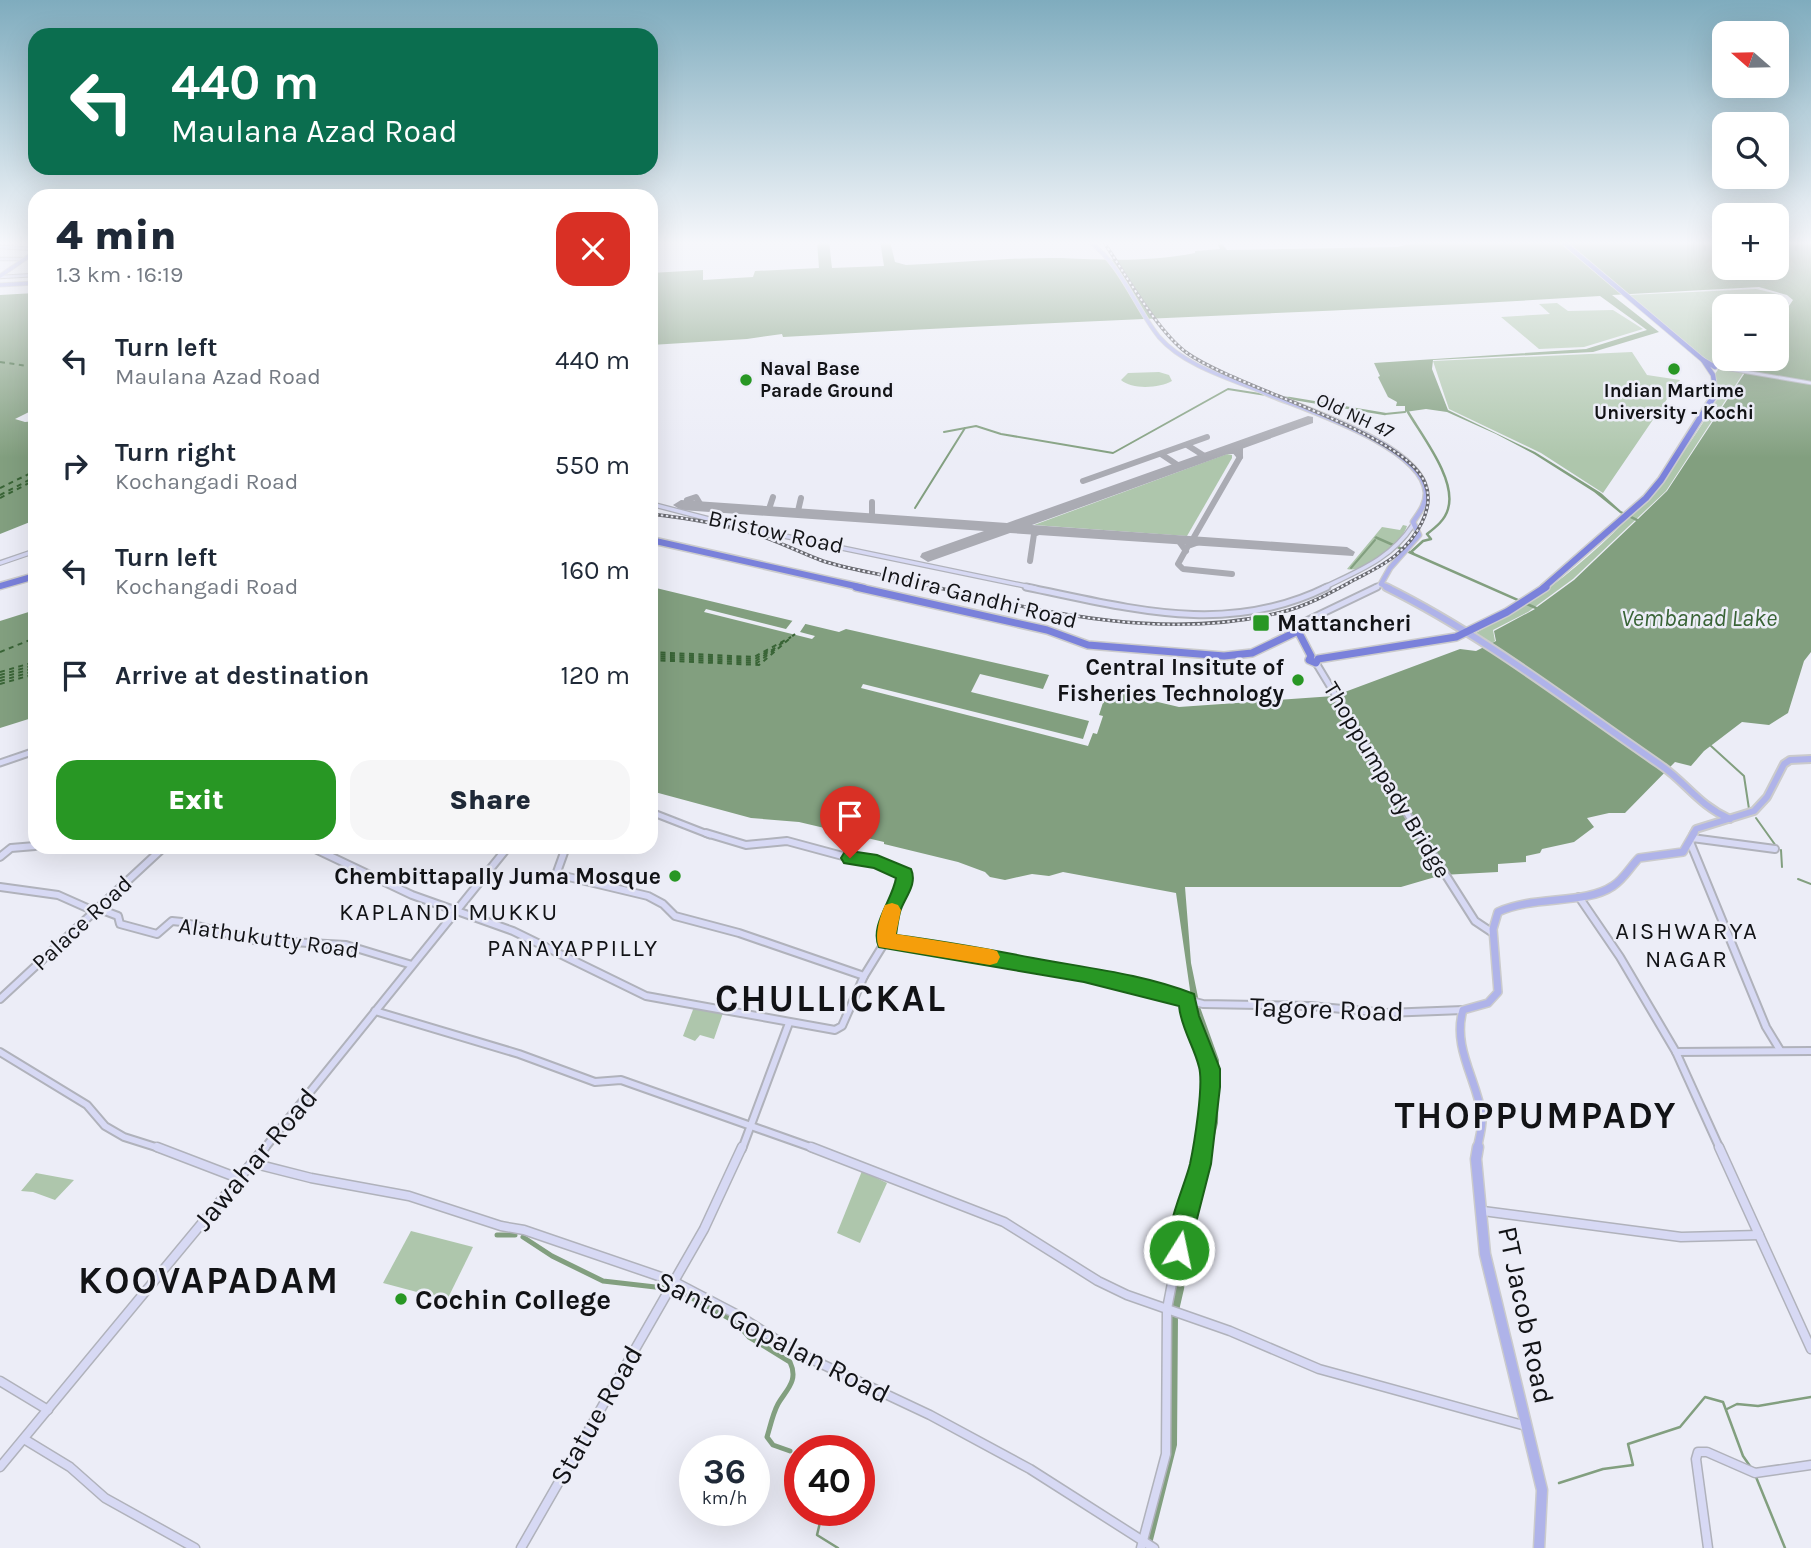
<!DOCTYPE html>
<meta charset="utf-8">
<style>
body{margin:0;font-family:Karla,sans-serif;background:#f6f6f7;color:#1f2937;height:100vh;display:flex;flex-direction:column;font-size:26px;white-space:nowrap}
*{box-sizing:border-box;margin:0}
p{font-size:23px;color:#747a83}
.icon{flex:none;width:38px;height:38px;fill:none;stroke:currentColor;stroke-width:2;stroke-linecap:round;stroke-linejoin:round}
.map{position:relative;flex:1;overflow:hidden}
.sheet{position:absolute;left:28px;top:189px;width:630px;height:665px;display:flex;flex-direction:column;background:#fff;border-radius:21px;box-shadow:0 7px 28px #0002}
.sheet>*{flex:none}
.guide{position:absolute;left:28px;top:28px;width:630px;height:147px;border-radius:21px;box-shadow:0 7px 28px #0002;background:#0b6e4f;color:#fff;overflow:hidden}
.needle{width:46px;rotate:290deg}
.buttons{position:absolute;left:1712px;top:21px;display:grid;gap:14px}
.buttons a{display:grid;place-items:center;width:77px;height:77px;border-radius:14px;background:#fff;box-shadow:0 7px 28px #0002;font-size:35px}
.speed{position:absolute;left:679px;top:1435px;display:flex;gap:14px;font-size:35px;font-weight:700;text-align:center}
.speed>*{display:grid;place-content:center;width:91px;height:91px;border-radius:50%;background:#fff;box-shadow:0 7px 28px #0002;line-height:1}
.speed small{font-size:18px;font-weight:400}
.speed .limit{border:10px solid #d22;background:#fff;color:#111}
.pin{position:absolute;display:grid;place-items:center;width:60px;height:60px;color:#fff;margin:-72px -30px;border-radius:50% 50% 50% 0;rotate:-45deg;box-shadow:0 0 7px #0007}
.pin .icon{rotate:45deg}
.me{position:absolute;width:77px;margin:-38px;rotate:10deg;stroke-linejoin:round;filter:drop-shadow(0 0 5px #0008)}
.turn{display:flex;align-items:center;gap:24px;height:147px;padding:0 28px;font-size:32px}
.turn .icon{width:91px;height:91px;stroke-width:2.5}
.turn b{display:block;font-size:49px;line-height:60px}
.round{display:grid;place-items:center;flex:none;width:74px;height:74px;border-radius:21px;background:#f6f6f7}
.headline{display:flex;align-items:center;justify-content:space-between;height:119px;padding:0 28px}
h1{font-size:42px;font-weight:800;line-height:52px}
.button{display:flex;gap:14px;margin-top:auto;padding:14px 28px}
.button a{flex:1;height:80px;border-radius:21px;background:#289724;color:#fff;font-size:28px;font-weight:800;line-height:80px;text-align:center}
.button a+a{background:#f6f6f7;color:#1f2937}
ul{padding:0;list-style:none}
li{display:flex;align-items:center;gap:21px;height:105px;padding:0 28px}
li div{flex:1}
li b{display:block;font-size:26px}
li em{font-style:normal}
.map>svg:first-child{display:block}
</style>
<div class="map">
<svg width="1811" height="1548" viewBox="0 0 1811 1548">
<rect width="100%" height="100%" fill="#ecedf7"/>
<g fill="#aec6ac">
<polygon points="1756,289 1778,294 1789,303 1776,322 1776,306 1724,306 1724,359 1752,359 1745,370 1711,364 1629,295"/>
<polygon points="1557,303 1568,311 1613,310 1643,329 1584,347 1539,349 1501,317 1550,314 1539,304"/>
<polygon points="1632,352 1647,375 1680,380 1603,493 1541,453 1449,409 1433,361"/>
<path d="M1719,368L1744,372L1666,491L1573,579L1528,612L1493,630L1495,641L1489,645L1478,638L1476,633C1495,621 1517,610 1536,597C1608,547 1672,478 1716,401L1718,389L1715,374Z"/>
<path d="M1159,372L1169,375L1172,381C1160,388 1132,390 1121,380L1128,373Z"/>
<polygon points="1227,454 1232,455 1232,458 1187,536 1034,525"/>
<path d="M1403,525L1407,526C1401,544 1366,574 1347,569L1382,527L1400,530Z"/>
<polygon points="694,1007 723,1013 714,1039 700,1035 695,1041 683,1036"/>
<polygon points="862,1171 887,1183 860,1243 837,1233"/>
<polygon points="36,1173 74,1180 55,1200 33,1192 21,1191"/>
<polygon points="411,1231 473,1247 447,1300 383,1283"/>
</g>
<g fill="#829f7f" fill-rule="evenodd">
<path d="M817,241H829L832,268L884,266L880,241H890L895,262L906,265C958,263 1011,257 1062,258C1109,260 1148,262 1195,253V251L1220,249L1216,241H1220L1227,250L1397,247L1423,241H1724V268H1776V241H1811V652L1804,661L1788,713L1769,725L1742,722L1704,751L1691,766L1675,762L1625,813H1609L1587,818L1594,827L1574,842L1542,849L1540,853L1526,856V862L1498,864V872L1442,875L1401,887H1185L1191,963L1200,1007L1219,1060L1218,1123L1191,1231L1184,1289L1178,1315L1177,1445L1151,1548H1145L1169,1455L1170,1312L1203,1167L1211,1121L1214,1077L1206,1041L1192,1004L1176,893L1063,872L1049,876L1032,874L1005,880L990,877L985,872L958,862L884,844V842L799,822L751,818L651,791V582L656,584V588L839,632L846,629L1049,675L1043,689L980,674L971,692L1089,721L1083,739L863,684L861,688L1088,746L1093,733L1097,734L1103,716L1099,715L1107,690L1179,707L1334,696L1460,649L1476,651L1496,641L1494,631L1535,609L1374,538L1376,536L1537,607L1574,580L1636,521L1620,513L1594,492L1534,454L1496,434L1447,412L1426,409L1405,412V406H1396L1397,402L1388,397L1378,377L1380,376L1374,363L1586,349L1647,330L1600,296C1328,313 1055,321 783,337L782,334L747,339L651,345V273L703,270V280L753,277L755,271L819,268ZM1759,287L1787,295L1793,300L1776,325V359H1754L1667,491L1638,519L1621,511L1601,493L1535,452L1448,410L1432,369L1433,360L1593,352L1659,332L1612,295Z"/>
<polygon points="35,293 35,409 15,419 25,422 35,421 35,520 0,534 0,295"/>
<polygon points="35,610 35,717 0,728 0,621"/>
</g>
<polygon fill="#ecedf7" points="706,609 786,629 793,620 806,623 800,632 815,636 812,639 704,612"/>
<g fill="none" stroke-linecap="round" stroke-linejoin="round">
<g stroke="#829f7f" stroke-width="2">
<polyline points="1281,397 1289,398"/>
<polyline points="1385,414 1405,412"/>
<polyline points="944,432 976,426 1001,434 1113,453 1228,389 1266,395"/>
<polyline points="915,508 965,428"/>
<polyline points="1351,568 1375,540"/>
<polyline points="1711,746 1744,776 1749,809"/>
<polyline points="1756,818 1776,846"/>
<polyline points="1781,850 1782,867"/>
<polyline points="1798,879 1811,884"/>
</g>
<g stroke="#829f7f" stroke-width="2.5">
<polyline points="1727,1409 1737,1404 1758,1406 1811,1397"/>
<polyline points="796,1452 800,1453"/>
<polyline points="1756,1477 1785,1548"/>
<polyline points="1559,1483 1603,1469 1633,1465 1628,1444 1680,1427 1705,1397 1723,1402 1743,1456 1752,1469"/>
<polyline points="823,1510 817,1535 838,1548"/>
</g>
<g stroke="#829f7f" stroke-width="2.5">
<polyline points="1289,398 1385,414"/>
<path d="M1408,412C1422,436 1457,480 1448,509C1445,520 1436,527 1427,534L1431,539L1423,541L1411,552L1413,553"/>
</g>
<g stroke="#829f7f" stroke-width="5">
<polyline points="497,1235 515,1235"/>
<polyline points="523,1237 552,1256 603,1281 664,1288"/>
<path d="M671,1290L679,1291L736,1322L749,1337L790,1362C799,1381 786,1390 778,1404C773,1413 770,1427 767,1437L773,1445L790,1451"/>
</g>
<g stroke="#396436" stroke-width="2" stroke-dasharray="5 4.5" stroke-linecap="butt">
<polyline points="0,362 35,367"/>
<polyline points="0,488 35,471"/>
<polyline points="0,495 35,477"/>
<polyline points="0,498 35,480"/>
<polyline points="0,652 35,638"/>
<polyline points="651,652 754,657 791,637"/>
<polyline points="651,654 755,659 770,650"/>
<polyline points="651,656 756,661 785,641"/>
<polyline points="651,658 757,663 777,648"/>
<polyline points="651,660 759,665 795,634"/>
<polyline points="0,672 35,662"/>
<polyline points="0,675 35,665"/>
<polyline points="0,678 35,668"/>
<polyline points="0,681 35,671"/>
<polyline points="0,684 35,674"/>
</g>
<g stroke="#aaabb3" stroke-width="6">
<polyline points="1187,445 1206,457"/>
<polyline points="1221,451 1235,451 1240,457"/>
<polyline points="1161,454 1179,466"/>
<polyline points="1083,481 1207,437"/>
<polyline points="872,502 872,519"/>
<polyline points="691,506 687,500 696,497 702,507"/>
<polyline points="771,511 769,509 773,497"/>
<polyline points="800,514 798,511 801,498"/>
<polyline points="1178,540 1186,551"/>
<polyline points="1030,561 1034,534 1041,531"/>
<polyline points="1232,574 1183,569 1178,564 1188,546 1199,542 1194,540 1194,537 1240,457 1240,446 1246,442"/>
</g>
<polygon fill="#aaabb3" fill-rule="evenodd" points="1308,416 1313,417 1313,423 1032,525 1347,547 1355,552 1353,556 1010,533 928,562 920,557 922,553 984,531 681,510 673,505 681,500 1007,523"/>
<defs>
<g id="secondary-far4">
<polyline points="0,247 35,249"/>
<polyline points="651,251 659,241"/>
<polyline points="0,259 23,259"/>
<polyline points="0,277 35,275"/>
<polyline points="1711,366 1811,383"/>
</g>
<g id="secondary-far3">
<polyline points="651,504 736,526 1035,588"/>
<polyline points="0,563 35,551"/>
<path d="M1323,588C1358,571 1391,559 1413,525"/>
<polyline points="1374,588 1381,584"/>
</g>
<g id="secondary-far2">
<path d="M1026,587C1130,608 1226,637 1327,587"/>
<polyline points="1298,631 1300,624 1377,587"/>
<polyline points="1316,663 1420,835"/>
<polyline points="0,763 35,751"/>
<polyline points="651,812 710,835"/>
</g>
<g id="secondary-far1">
<polyline points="706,833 746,845 787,841 850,858 877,861 902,872 905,874 903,887 892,910 885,942"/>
<polyline points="1419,833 1475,921 1493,933"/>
<polyline points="1692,838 1775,849"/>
<polyline points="1690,842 1766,1027 1780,1050"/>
<polyline points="311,847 412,895 513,931 646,996 835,1030 842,1026 864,976 885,942 893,941 1084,973 1203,1004 1310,1006 1386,1013 1463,1010"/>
<polyline points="566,847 557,872 560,875 648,896 663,904 675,916 739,933 864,976"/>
<polyline points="0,857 11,848 35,846"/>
<polyline points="0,887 58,895 94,911"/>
<polyline points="1579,897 1620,957 1676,1052 1720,1149"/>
<polyline points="97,908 118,916 120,924 157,934 172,921 182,922 253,940 346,945 412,965"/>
<polyline points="0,999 164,847"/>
<polyline points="1188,1000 1189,1016 1210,1069 1203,1149"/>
<polyline points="375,1011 519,1054 595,1082 621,1080 816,1149"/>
<polyline points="0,1052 87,1105 105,1126 124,1137 162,1149"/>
<polyline points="1676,1052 1811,1051"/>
<polyline points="264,1149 508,847"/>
<polyline points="742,1149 789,1023"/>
</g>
<g id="secondary">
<polyline points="157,1147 238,1178"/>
<polyline points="811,1147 1004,1222 1098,1281 1127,1295 1230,1331 1319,1369 1526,1426"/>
<polyline points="1719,1147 1811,1349"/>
<polyline points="252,1163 311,1178 409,1196 501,1226 524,1230 673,1281 736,1314 794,1351 930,1415 1030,1469 1154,1548"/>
<polyline points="1483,1211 1681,1237 1759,1235"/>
<polyline points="0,1381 48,1410"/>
<polyline points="24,1439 70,1467 105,1498 195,1548"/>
<polyline points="0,1467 265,1147"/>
<polyline points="521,1548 704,1229 742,1147"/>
<polyline points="1141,1548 1166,1454 1167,1309 1186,1211 1201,1164 1203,1147"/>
<polyline points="1708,1548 1696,1459 1698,1452 1707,1452 1755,1473 1811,1465"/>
</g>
<g id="primary-far4">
<path d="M1088,241C1122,264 1134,306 1159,337C1185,367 1235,380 1270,395"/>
<polyline points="0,276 35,252"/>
<polyline points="0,285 35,283"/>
</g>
<path id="primary-far3" d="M1266,393C1304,409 1423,446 1426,493C1426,505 1419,513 1413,522L1419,535L1390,568L1381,584L1390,588"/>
<g id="primary-far2">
<path d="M1386,587C1483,635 1570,703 1659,764C1687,783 1697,804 1730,819"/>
<polyline points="1693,835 1696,829 1754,811 1767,797 1784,764 1790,760 1811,759"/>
</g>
<path id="primary-far1" d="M1477,1149C1479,1139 1483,1126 1482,1116C1477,1080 1452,1047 1463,1010L1488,1003L1498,992L1493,929L1498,912C1535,895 1585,905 1613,886C1624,879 1630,867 1639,858L1683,852L1694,833"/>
<polyline id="primary" points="1478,1147 1476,1159 1485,1254 1542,1490 1539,1548"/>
<g id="highway-far2">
<polyline points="1562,241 1703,360 1715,367"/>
<polyline points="1703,360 1713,375 1716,395"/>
</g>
<g id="highway-far1">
<polyline points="651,540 864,588"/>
<polyline points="0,586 35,576"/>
<polyline points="1543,588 1646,498 1661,480 1716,393"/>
</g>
<polyline id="highway" points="856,587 1047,630 1088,645 1224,656 1252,653 1298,631 1311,656 1309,660 1316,663 1318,659 1456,637 1507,612 1546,587"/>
</defs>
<use href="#secondary-far4" stroke="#b0b2bb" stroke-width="4.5"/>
<use href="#secondary-far3" stroke="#b0b2bb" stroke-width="6"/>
<use href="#secondary-far2" stroke="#b0b2bb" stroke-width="9"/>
<use href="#secondary-far1" stroke="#b0b2bb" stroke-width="10"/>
<use href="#secondary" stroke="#b0b2bb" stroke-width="11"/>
<use href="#primary-far4" stroke="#cbcbcc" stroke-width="5"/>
<use href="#primary-far3" stroke="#cbcbcc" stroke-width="7"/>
<use href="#primary-far2" stroke="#cbcbcc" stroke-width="10"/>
<use href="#primary-far1" stroke="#cbcbcc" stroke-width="10"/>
<use href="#primary" stroke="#cbcbcc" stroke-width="13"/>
<use href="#highway-far2" stroke="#cbcbcc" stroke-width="6"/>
<use href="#highway-far1" stroke="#cbcbcc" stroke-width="9"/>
<use href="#highway" stroke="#cbcbcc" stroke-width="10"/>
<use href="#secondary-far4" stroke="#d7d9f4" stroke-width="2.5"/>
<use href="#secondary-far3" stroke="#d7d9f4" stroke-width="3.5"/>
<use href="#secondary-far2" stroke="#d7d9f4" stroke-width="5"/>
<use href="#secondary-far1" stroke="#d7d9f4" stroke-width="6"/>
<use href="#secondary" stroke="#d7d9f4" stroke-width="8"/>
<use href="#primary-far4" stroke="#afb3e9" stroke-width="3.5"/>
<use href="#primary-far3" stroke="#afb3e9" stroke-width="4.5"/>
<use href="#primary-far2" stroke="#afb3e9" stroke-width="6"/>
<use href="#primary-far1" stroke="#afb3e9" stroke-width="7"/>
<use href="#primary" stroke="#afb3e9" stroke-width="10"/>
<use href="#highway-far2" stroke="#7a81db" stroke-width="4.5"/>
<use href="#highway-far1" stroke="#7a81db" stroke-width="6"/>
<use href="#highway" stroke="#7a81db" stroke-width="7"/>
<defs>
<path id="rail" d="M651,514C686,518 724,524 758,535C780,542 801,553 823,561C845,568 869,572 891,577C1018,605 1152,645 1282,612C1307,606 1330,593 1352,581C1367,573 1383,566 1396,555C1415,539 1436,509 1425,483C1405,432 1238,389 1187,353C1157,331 1125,273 1103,241"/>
</defs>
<use href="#rail" stroke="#68696f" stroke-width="3.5"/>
<use href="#rail" stroke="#ecedf7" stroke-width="2" stroke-dasharray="2.5" stroke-linecap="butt"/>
</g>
<linearGradient id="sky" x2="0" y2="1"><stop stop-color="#7facbe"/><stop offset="0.53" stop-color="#f6f7fb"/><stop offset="1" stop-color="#f6f7fb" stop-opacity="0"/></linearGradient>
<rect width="1811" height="458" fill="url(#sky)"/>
<path fill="#289724" stroke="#1a6217" stroke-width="2" d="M850,851L877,855L911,869C918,885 904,898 900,912C898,920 897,928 896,935C942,941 987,949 1033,958C1087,968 1143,974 1194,994L1199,1016L1220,1069V1087L1211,1164L1187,1258L1179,1261L1171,1258C1161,1234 1184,1189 1190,1164C1194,1145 1204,1085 1199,1067C1194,1046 1181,1028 1179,1006L1084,982L879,947C869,926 893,899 896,878L874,868L844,863L841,858L844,853Z"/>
<path fill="#f59e0b" d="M892,903L898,905L901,910L896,934L990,949L997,951L1000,957L997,963L990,965L879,947C874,936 880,916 885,905Z"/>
<g fill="#289724" stroke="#ecedf7" stroke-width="2.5">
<circle cx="1674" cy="369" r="7"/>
<circle cx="746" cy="380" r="7"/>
<rect x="1252" y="614" width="18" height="18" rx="3.5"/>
<circle cx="1298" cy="680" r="7"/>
<circle cx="675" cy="876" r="7"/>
<circle cx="401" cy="1299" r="7"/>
</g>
<g text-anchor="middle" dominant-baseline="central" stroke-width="5" stroke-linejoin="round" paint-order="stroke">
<g font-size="19" font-weight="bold" fill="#121316" stroke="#ecedf7" text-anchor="start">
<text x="760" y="369">Naval Base<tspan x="760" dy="22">Parade Ground</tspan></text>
<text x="1674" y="391" text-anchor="middle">Indian Martime<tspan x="1674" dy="22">University - Kochi</tspan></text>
</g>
<g font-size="19" fill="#121316" stroke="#ecedf7">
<text transform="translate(1355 416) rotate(25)">Old NH 47</text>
</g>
<g font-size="23" fill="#121316" stroke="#ecedf7">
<text transform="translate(776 532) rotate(12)">Bristow Road</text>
<text transform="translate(979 597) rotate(14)">Indira Gandhi Road</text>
<text transform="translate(1387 780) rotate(59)">Thoppumpady Bridge</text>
<text transform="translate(82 923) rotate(-43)">Palace Road</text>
<text transform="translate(269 938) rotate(8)">Alathukutty Road</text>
</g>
<g font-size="23" font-weight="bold" fill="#121316" stroke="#ecedf7" text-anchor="end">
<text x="1277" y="623" text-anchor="start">Mattancheri</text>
<text x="1284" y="667">Central Insitute of<tspan x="1284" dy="26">Fisheries Technology</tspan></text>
<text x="661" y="876">Chembittapally Juma Mosque</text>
</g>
<g font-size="24" font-style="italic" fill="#396436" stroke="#ecedf7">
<text x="1699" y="618">Vembanad Lake</text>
</g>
<g font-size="24" letter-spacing="2" fill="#121316" stroke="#ecedf7">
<text x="449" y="912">KAPLANDI MUKKU</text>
<text x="1687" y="931">AISHWARYA<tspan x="1687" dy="28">NAGAR</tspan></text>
<text x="573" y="948">PANAYAPPILLY</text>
</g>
<g font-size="28" fill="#121316" stroke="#ecedf7">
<text transform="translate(1327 1009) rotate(2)">Tagore Road</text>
<text transform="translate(255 1159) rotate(-50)">Jawahar Road</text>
<text transform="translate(1526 1315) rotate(78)">PT Jacob Road</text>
<text transform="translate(773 1337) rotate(27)">Santo Gopalan Road</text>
<text transform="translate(596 1415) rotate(-60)">Statue Road</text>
</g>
<g font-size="28" font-weight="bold" fill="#121316" stroke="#ecedf7" text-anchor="start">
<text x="415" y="1299">Cochin College</text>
</g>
<g font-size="37" font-weight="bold" letter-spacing="2" fill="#121316" stroke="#ecedf7">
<text x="831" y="998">CHULLICKAL</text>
<text x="1536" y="1115">THOPPUMPADY</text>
<text x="209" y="1280">KOOVAPADAM</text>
</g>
</g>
</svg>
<div class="buttons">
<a><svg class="needle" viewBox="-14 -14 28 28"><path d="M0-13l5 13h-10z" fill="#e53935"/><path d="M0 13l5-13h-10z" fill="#747a83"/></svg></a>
<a><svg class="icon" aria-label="search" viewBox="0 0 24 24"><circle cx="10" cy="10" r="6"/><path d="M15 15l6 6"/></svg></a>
<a>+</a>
<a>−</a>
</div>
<div class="speed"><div>36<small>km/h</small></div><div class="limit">40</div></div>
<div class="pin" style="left:850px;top:858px;background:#d93025"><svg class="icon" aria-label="arrive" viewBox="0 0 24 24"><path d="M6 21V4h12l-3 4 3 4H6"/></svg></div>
<svg class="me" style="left:1179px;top:1250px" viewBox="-20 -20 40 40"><circle r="17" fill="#289724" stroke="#fff" stroke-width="3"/><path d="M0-11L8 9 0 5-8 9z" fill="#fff"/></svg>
<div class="guide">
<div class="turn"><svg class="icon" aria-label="left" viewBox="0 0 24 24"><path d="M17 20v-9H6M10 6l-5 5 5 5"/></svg><div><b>440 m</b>Maulana Azad Road</div></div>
</div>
<section class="sheet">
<div class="headline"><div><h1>4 min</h1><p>1.3 km · 16:19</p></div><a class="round" style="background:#d93025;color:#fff"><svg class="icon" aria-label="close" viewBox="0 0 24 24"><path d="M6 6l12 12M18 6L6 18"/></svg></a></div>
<ul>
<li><svg class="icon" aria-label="left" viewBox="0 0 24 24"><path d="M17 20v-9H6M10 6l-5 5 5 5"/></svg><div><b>Turn left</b><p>Maulana Azad Road</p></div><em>440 m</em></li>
<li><svg class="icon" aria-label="right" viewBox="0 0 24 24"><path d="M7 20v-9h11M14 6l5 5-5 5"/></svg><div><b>Turn right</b><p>Kochangadi Road</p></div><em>550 m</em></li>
<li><svg class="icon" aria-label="left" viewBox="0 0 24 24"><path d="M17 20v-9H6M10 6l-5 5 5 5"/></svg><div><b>Turn left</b><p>Kochangadi Road</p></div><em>160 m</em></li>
<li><svg class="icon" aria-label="arrive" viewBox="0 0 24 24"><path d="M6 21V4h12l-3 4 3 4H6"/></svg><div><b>Arrive at destination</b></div><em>120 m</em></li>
</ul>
<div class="button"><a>Exit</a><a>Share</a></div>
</section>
</div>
